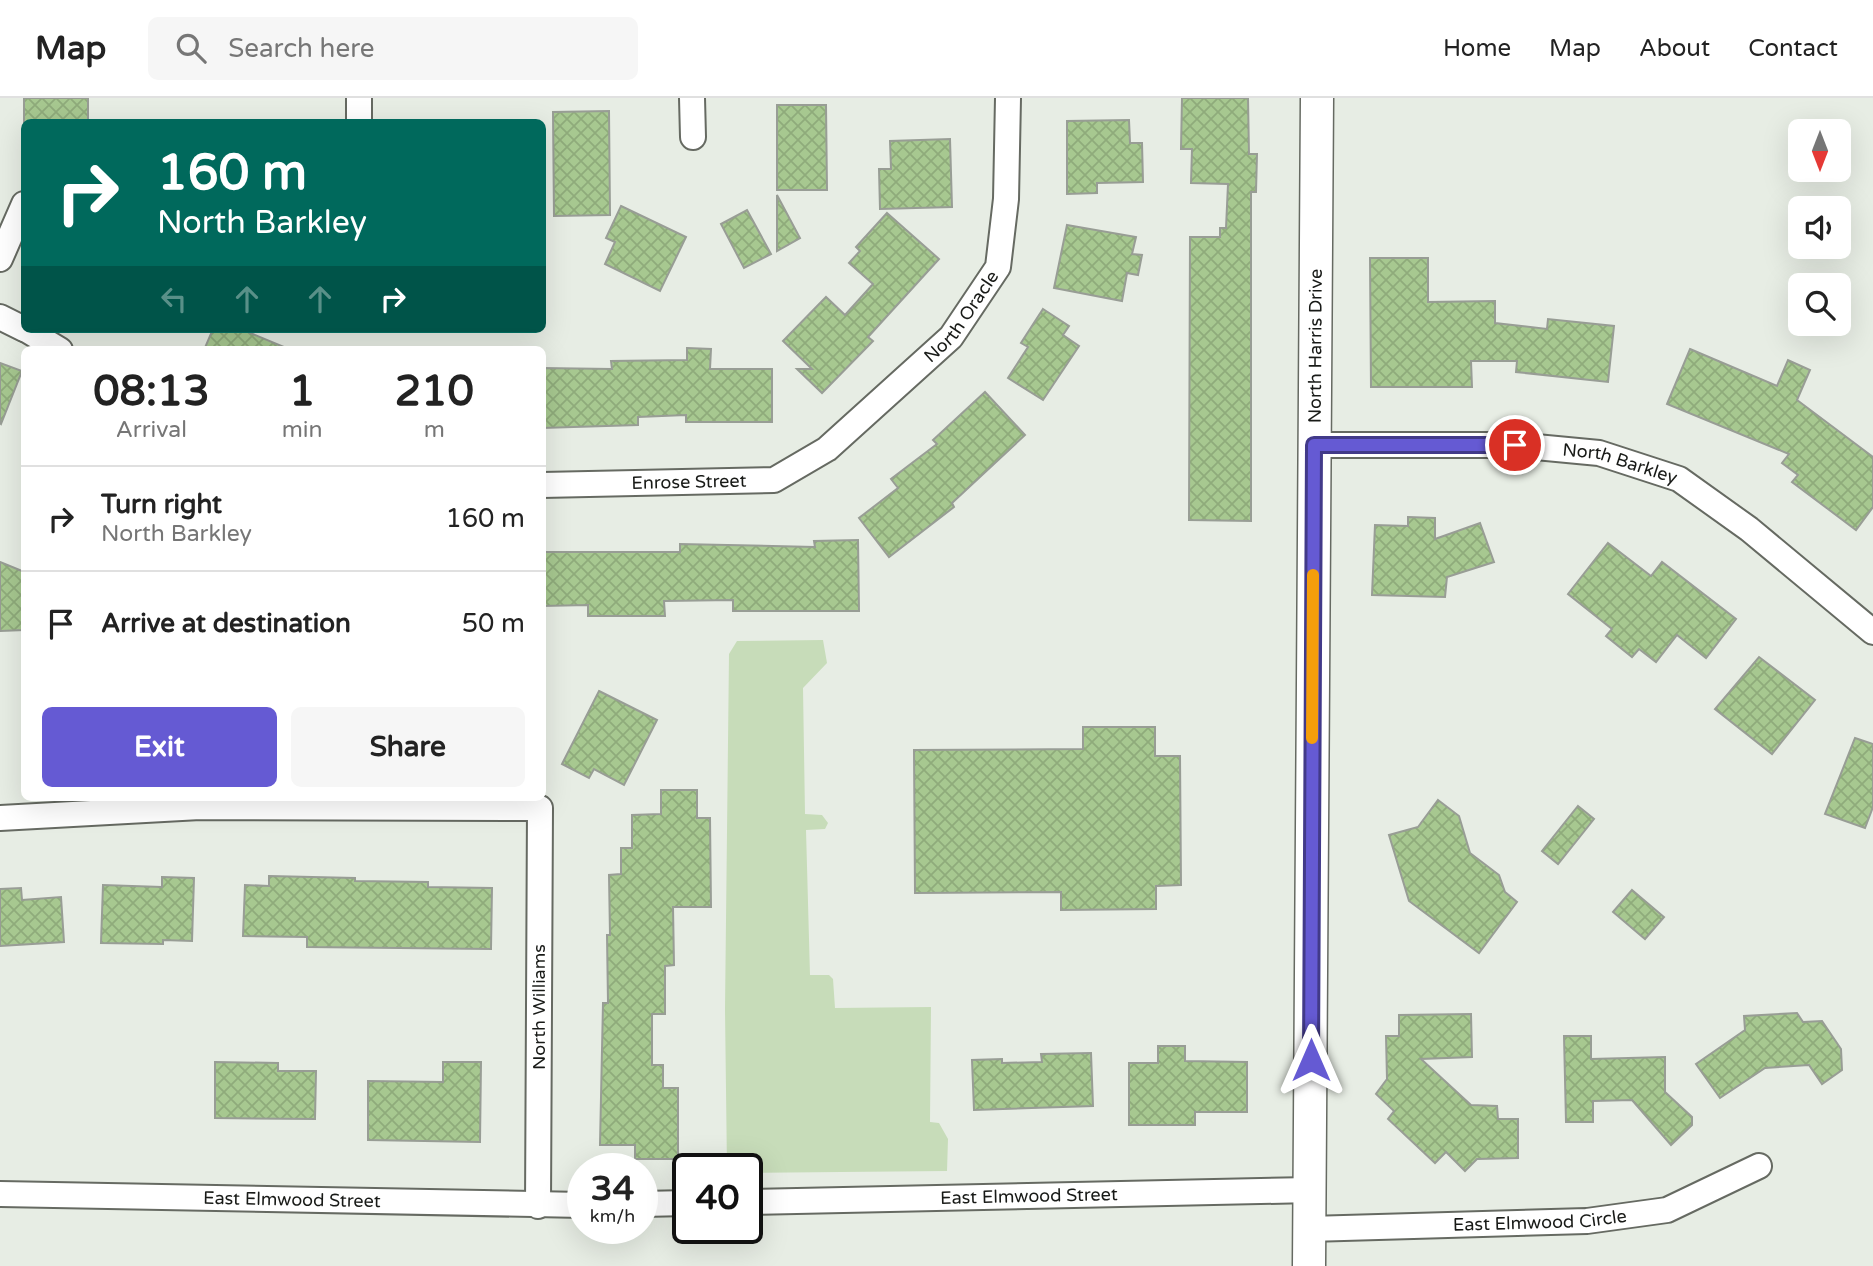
<!DOCTYPE html>
<style>
body{margin:0;font-family:"Varela Round",sans-serif;background:#f6f6f6;color:#222;height:100vh;display:flex;flex-direction:column;font-size:26px;white-space:nowrap}
*{box-sizing:border-box;margin:0}
p{font-size:23px;color:#767676}
.icon{flex:none;width:38px;height:38px;fill:none;stroke:currentColor;stroke-width:2;stroke-linecap:round;stroke-linejoin:round}
.map{position:relative;flex:1;overflow:hidden}
.sheet{position:absolute;left:21px;top:248px;width:525px;height:455px;display:flex;flex-direction:column;background:#fff;border-radius:10px;box-shadow:0 7px 28px #0002}
.sheet>*{flex:none}
.top-card{position:absolute;left:21px;top:21px;width:525px;height:214px;border-radius:10px;box-shadow:0 7px 28px #0002;background:#00695c;color:#fff;overflow:hidden}
.needle{width:46px;rotate:180deg}
.controls{position:absolute;left:1788px;top:21px;display:grid;gap:14px}
.controls a{display:grid;place-items:center;width:63px;height:63px;border-radius:10px;background:#fff;box-shadow:0 7px 28px #0002;font-size:35px}
.speed{position:absolute;left:567px;top:1055px;display:flex;gap:14px;font-size:35px;font-weight:700;text-align:center}
.speed>*{display:grid;place-content:center;width:91px;height:91px;border-radius:50%;background:#fff;box-shadow:0 7px 28px #0002;line-height:1}
.speed small{font-size:18px;font-weight:400}
.speed .limit{border:4px solid #111;border-radius:10px;background:#fff;color:#111}
.pin{position:absolute;display:grid;place-items:center;width:60px;height:60px;color:#fff;margin:-30px;border:4px solid #fff;border-radius:50%;box-shadow:0 2px 7px #0007}
.me{position:absolute;width:77px;margin:-38px;rotate:0deg;stroke-linejoin:round;filter:drop-shadow(0 0 5px #0008)}
.turn{display:flex;align-items:center;gap:24px;height:147px;padding:0 21px;font-size:32px}
.turn .icon{width:91px;height:91px;stroke-width:2.5}
.turn b{display:block;font-size:49px;line-height:60px}
.lanes{display:flex;align-items:center;height:66px;padding:0 21px;background:#0003;justify-content:center;gap:35px;direction:ltr}
.lanes .off{opacity:.35}
.eta{display:flex;justify-content:space-evenly;align-items:center;height:119px;text-align:center}
.eta b{font-size:42px;font-weight:700;line-height:49px}
.cta{display:flex;gap:14px;margin-top:auto;padding:14px 21px}
.cta a{flex:1;height:80px;border-radius:10px;background:#655ad3;color:#fff;font-size:28px;font-weight:700;line-height:80px;text-align:center}
.cta a+a{background:#f6f6f6;color:#222}
ul{padding:0;list-style:none}
li{display:flex;align-items:center;gap:21px;height:105px;padding:0 21px;border-top:2px solid #e0e0e0}
li div{flex:1}
li b{display:block;font-size:26px}
li em{font-style:normal}
header{display:flex;align-items:center;gap:42px;box-sizing:border-box;height:98px;padding:0 35px;background:#fff;border-bottom:2px solid #e0e0e0}
header strong{font-size:33px}
nav{display:flex;gap:38px;margin-inline-start:auto;font-size:24px}
.search{width:490px;height:63px;background:#f6f6f6;display:flex;align-items:center;gap:18px;box-sizing:border-box;padding:0 24px;border-radius:10px;color:#767676;font-size:26px}
.map>svg:first-child{display:block}
</style>
<header>
<strong>Map</strong>
<div class="search"><svg class="icon" aria-label="search" viewBox="0 0 24 24"><circle cx="10" cy="10" r="6"/><path d="M15 15l6 6"/></svg>Search here</div>
<nav><a>Home</a><a>Map</a><a>About</a><a>Contact</a></nav>
</header>
<div class="map">
<svg width="1873" height="1168" viewBox="0 0 1873 1168">
<defs>
<pattern id="building-cross-hatch" width="8" height="8" patternUnits="userSpaceOnUse" patternTransform="scale(1.75)"><rect width="8" height="8" fill="#a7c890"/><path d="M0 0l8 8M0 8l8-8" fill="none" stroke="#8fab7b"/></pattern>
</defs>
<rect width="100%" height="100%" fill="#e7ede4"/>
<polygon fill="#c7dcb9" points="823,542 827,565 803,590 805,716 822,717 828,725 825,731 806,732 810,877 829,877 833,881 835,910 931,909 930,1024 939,1025 948,1041 947,1073 747,1075 747,1071 727,1071 725,912 729,556 737,543"/>
<g fill="url(#building-cross-hatch)" stroke="#989d95" stroke-width="2">
<rect x="24" y="0" width="64" height="24"/>
<polygon points="1182,0 1248,0 1249,56 1257,56 1256,94 1251,94 1251,423 1189,422 1190,139 1220,139 1220,130 1226,130 1228,86 1191,85 1192,51 1181,51"/>
<polygon points="777,7 826,7 827,92 777,92"/>
<polygon points="609,13 610,117 554,118 553,14"/>
<polygon points="1129,22 1130,45 1142,45 1143,84 1097,85 1097,95 1067,96 1067,23"/>
<polygon points="950,41 952,109 880,111 879,71 891,71 890,43"/>
<polygon points="777,97 800,140 777,153"/>
<polygon points="621,108 686,139 660,193 605,166 615,144 606,140"/>
<polygon points="747,112 771,156 744,170 721,126"/>
<polygon points="887,115 939,161 868,239 873,243 822,295 797,271 812,271 783,243 826,199 845,217 873,186 849,165 860,153 856,149"/>
<polygon points="1067,127 1136,139 1132,156 1142,157 1138,177 1127,175 1122,203 1054,190"/>
<polygon points="1370,160 1428,160 1428,204 1495,203 1495,225 1547,231 1548,221 1614,228 1608,284 1516,274 1517,263 1471,263 1472,289 1371,289"/>
<polygon points="1043,211 1069,228 1063,237 1079,248 1043,302 1008,280 1028,249 1021,245"/>
<polygon points="213,231 241,231 291,252 204,252"/>
<polygon points="687,250 711,251 710,271 772,271 772,324 686,324 686,317 638,319 638,327 542,330 542,270 612,271 611,263 687,262"/>
<polygon points="1690,251 1777,288 1788,262 1810,272 1797,302 1873,359 1873,409 1856,432 1792,384 1798,377 1782,365 1789,356 1667,306"/>
<polygon points="0,265 22,273 1,326 0,325"/>
<polygon points="985,294 1025,337 952,405 954,409 889,459 859,420 898,390 891,381 937,346 933,342"/>
<polygon points="1408,419 1435,420 1435,441 1480,425 1494,464 1447,479 1445,499 1372,497 1375,427 1408,428"/>
<polygon points="858,442 859,513 733,513 733,502 664,503 665,518 588,518 588,507 542,508 542,454 680,454 680,446 815,449 814,443"/>
<polygon points="1608,445 1651,478 1662,464 1736,521 1706,560 1677,537 1656,564 1639,551 1632,559 1606,538 1612,531 1568,496"/>
<polygon points="0,464 22,473 24,532 0,533"/>
<polygon points="1759,559 1815,602 1772,656 1715,611"/>
<polygon points="599,593 657,622 624,687 594,671 589,680 562,666"/>
<polygon points="1083,629 1155,629 1155,658 1180,658 1181,787 1156,788 1156,811 1061,812 1061,794 915,795 914,652 1083,651"/>
<polygon points="1855,640 1873,646 1873,709 1865,730 1825,716"/>
<polygon points="661,692 697,692 697,720 710,720 711,809 673,809 674,867 665,868 665,916 652,916 652,967 663,967 663,990 678,990 678,1061 635,1061 635,1047 600,1047 603,905 608,905 607,837 610,837 609,777 621,776 621,750 632,750 632,717 661,716"/>
<polygon points="1438,702 1459,718 1470,755 1499,777 1505,794 1517,804 1479,855 1409,803 1389,737 1418,729"/>
<polygon points="1578,708 1594,721 1558,766 1542,753"/>
<polygon points="269,778 355,780 355,783 428,784 428,789 492,790 491,851 307,849 307,839 243,838 245,787 269,788"/>
<polygon points="162,779 194,780 192,843 163,842 163,846 101,845 103,787 162,789"/>
<polygon points="21,790 22,802 61,799 64,844 0,848 0,791"/>
<polygon points="1632,792 1664,819 1645,841 1613,814"/>
<polygon points="1797,915 1803,924 1822,923 1841,951 1842,972 1822,986 1809,967 1765,970 1720,1000 1696,966 1745,932 1744,918"/>
<polygon points="1471,916 1472,959 1421,961 1471,1007 1497,1008 1498,1021 1518,1021 1518,1060 1477,1061 1465,1073 1446,1054 1435,1065 1388,1021 1394,1013 1376,996 1387,981 1386,938 1399,938 1399,917"/>
<polygon points="1564,938 1591,938 1591,961 1665,959 1665,994 1692,1019 1692,1027 1671,1047 1632,1002 1593,1003 1593,1024 1566,1024"/>
<polygon points="1158,948 1185,948 1185,963 1247,964 1247,1014 1195,1014 1195,1027 1129,1027 1129,965 1158,965"/>
<polygon points="1091,955 1093,1008 974,1012 972,962 1002,961 1002,965 1042,964 1041,956"/>
<polygon points="215,964 278,965 278,973 316,973 315,1021 215,1020"/>
<polygon points="443,964 481,964 480,1044 368,1042 368,983 443,984"/>
</g>
<g fill="none" stroke-linecap="round" stroke-linejoin="round">
<defs>
<g id="minor">
<polyline points="359,0 359,24"/>
<polyline points="692,0 693,39"/>
<polyline points="0,161 24,106"/>
<polyline points="0,219 24,231"/>
<polyline points="25,231 60,252"/>
<path id="s1" d="M1314,347H1515L1599,355L1679,381L1749,431L1873,534"/>
<path id="s2" d="M542,387L774,382L827,351L951,239L998,169L1006,101L1008,0"/>
<polyline points="0,720 200,709 540,710 538,1108"/>
<path id="s3" d="M0,1096L583,1107"/>
<path id="s4" d="M747,1104L1311,1092"/>
<polyline points="642,1106 688,1105"/>
<path id="s5" d="M1309,1131L1587,1123L1667,1112L1759,1068"/>
</g>
<g id="tertiary">
<path id="s6" d="M1309,1168L1317,0"/>
</g>
</defs>
<use href="#minor" stroke="#666a62" stroke-width="28"/>
<use href="#tertiary" stroke="#666a62" stroke-width="35"/>
<use href="#minor" stroke="#fff" stroke-width="24"/>
<use href="#tertiary" stroke="#fff" stroke-width="32"/>
</g>
<g fill="none" stroke-linecap="round" stroke-linejoin="round">
<defs>
<polyline id="route" points="1311,962 1314,347 1515,347"/>
</defs>
<use href="#route" stroke="#423a89" stroke-width="18"/>
<use href="#route" stroke="#655ad3" stroke-width="12"/>
<polyline stroke="#f59e0b" stroke-width="12" points="1312,640 1313,477"/>
</g>
<g text-anchor="middle" dominant-baseline="central" stroke-width="5" stroke-linejoin="round" paint-order="stroke">
<g font-size="18" fill="#181a17" stroke="#fff">
<text stroke="none"><textPath href="#s2" startOffset="483">North Oracle</textPath></text>
<text stroke="none"><textPath href="#s6" startOffset="920">North Harris Drive</textPath></text>
<text stroke="none"><textPath href="#s1" startOffset="308">North Barkley</textPath></text>
<text stroke="none"><textPath href="#s2" startOffset="147">Enrose Street</textPath></text>
<text transform="translate(539 909) rotate(-90)">North Williams</text>
<text stroke="none"><textPath href="#s4" startOffset="282">East Elmwood Street</textPath></text>
<text stroke="none"><textPath href="#s3" startOffset="292">East Elmwood Street</textPath></text>
<text stroke="none"><textPath href="#s5" startOffset="231">East Elmwood Circle</textPath></text>
</g>
</g>
</svg>
<div class="controls">
<a><svg class="needle" viewBox="-14 -14 28 28"><path d="M0-13l5 13h-10z" fill="#e53935"/><path d="M0 13l5-13h-10z" fill="#767676"/></svg></a>
<a><svg class="icon" aria-label="sound" viewBox="0 0 24 24"><path d="M4 9h4l5-4v14l-5-4H4zM17 9q2 3 0 6"/></svg></a>
<a><svg class="icon" aria-label="search" viewBox="0 0 24 24"><circle cx="10" cy="10" r="6"/><path d="M15 15l6 6"/></svg></a>
</div>
<div class="speed"><div>34<small>km/h</small></div><div class="limit">40</div></div>
<div class="pin" style="left:1515px;top:347px;background:#d93025"><svg class="icon" aria-label="arrive" viewBox="0 0 24 24"><path d="M6 21V4h12l-3 4 3 4H6"/></svg></div>
<svg class="me" style="left:1311px;top:962px" viewBox="-20 -20 40 40"><path d="M0-17L14 15 0 8-14 15z" fill="#655ad3" stroke="#fff" stroke-width="4"/></svg>
<div class="top-card">
<div class="turn"><svg class="icon" aria-label="right" viewBox="0 0 24 24"><path d="M7 20v-9h11M14 6l5 5-5 5"/></svg><div><b>160 m</b>North Barkley</div></div>
<div class="lanes"><svg class="icon off" aria-label="left" viewBox="0 0 24 24"><path d="M17 20v-9H6M10 6l-5 5 5 5"/></svg><svg class="icon off" aria-label="ahead" viewBox="0 0 24 24"><path d="M12 20V5M6 11l6-6 6 6"/></svg><svg class="icon off" aria-label="ahead" viewBox="0 0 24 24"><path d="M12 20V5M6 11l6-6 6 6"/></svg><svg class="icon" aria-label="right" viewBox="0 0 24 24"><path d="M7 20v-9h11M14 6l5 5-5 5"/></svg></div>
</div>
<section class="sheet">
<div class="eta">
<div><b>08:13</b><p>Arrival</p></div>
<div><b>1</b><p>min</p></div>
<div><b>210</b><p>m</p></div>
</div>
<ul>
<li><svg class="icon" aria-label="right" viewBox="0 0 24 24"><path d="M7 20v-9h11M14 6l5 5-5 5"/></svg><div><b>Turn right</b><p>North Barkley</p></div><em>160 m</em></li>
<li><svg class="icon" aria-label="arrive" viewBox="0 0 24 24"><path d="M6 21V4h12l-3 4 3 4H6"/></svg><div><b>Arrive at destination</b></div><em>50 m</em></li>
</ul>
<div class="cta"><a>Exit</a><a>Share</a></div>
</section>
</div>
